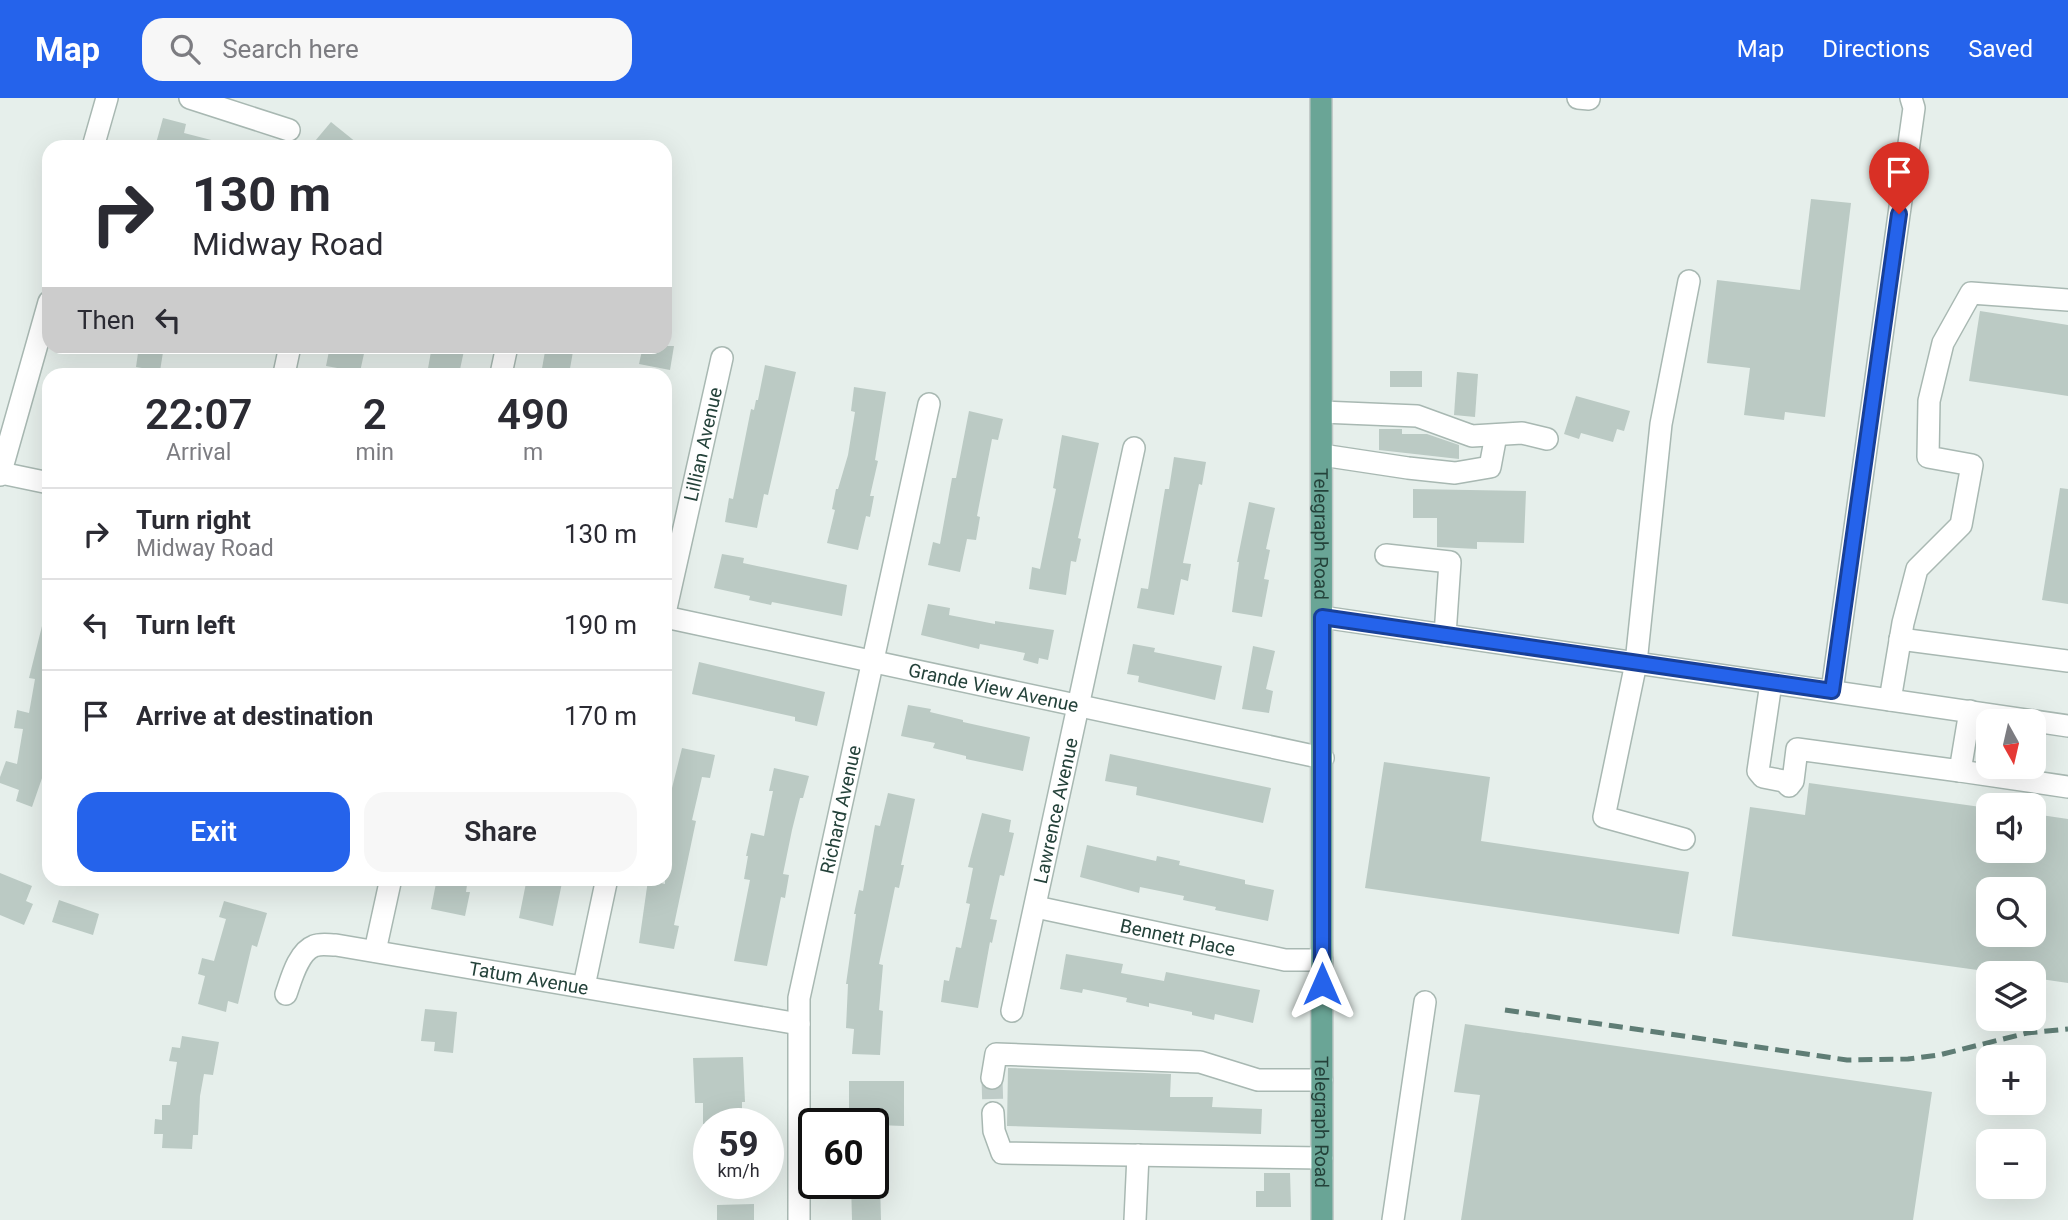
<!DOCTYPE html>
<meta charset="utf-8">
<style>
body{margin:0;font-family:Roboto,sans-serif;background:#f7f7f7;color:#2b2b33;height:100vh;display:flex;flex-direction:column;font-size:26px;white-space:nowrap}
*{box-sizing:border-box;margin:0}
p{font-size:23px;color:#7c7c81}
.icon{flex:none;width:38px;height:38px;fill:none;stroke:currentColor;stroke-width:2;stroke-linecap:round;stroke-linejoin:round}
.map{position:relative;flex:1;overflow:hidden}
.drawer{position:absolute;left:42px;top:270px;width:630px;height:518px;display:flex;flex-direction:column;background:#fff;border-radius:21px;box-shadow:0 7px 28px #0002}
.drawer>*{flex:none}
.banner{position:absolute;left:42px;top:42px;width:630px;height:214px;border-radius:21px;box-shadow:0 7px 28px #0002;background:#fff;color:#2b2b33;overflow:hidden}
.needle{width:46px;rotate:172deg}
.tools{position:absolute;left:1976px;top:611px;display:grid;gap:14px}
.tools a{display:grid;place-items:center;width:70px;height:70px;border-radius:14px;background:#fff;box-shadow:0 7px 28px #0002;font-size:35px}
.speed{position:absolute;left:693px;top:1010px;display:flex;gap:14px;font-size:35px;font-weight:700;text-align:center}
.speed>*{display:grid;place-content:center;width:91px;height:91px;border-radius:50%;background:#fff;box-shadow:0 7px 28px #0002;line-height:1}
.speed small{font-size:18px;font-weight:400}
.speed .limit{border:4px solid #111;border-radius:10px;background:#fff;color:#111}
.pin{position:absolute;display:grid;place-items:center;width:60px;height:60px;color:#fff;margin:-72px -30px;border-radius:50% 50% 50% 0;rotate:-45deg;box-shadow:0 0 7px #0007}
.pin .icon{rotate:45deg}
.me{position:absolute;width:77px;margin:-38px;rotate:0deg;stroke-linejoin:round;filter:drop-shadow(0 0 5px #0008)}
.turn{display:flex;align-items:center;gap:24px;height:147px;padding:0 35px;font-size:32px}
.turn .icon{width:91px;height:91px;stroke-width:2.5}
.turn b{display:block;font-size:49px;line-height:60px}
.then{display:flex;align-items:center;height:66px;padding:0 35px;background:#0003;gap:14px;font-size:26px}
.eta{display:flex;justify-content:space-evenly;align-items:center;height:119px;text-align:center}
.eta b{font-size:42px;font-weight:600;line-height:49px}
.button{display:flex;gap:14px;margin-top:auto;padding:14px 35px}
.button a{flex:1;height:80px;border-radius:21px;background:#2563eb;color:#fff;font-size:28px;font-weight:600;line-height:80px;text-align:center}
.button a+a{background:#f7f7f7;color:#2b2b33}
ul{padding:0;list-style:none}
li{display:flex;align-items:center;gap:21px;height:91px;padding:0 35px;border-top:2px solid #e1e1e2}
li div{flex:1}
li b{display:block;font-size:26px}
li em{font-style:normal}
header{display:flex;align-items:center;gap:42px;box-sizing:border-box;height:98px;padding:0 35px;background:#2563eb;color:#fff}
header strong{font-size:33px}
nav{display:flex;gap:38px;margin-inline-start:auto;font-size:24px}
.search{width:490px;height:63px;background:#f7f7f7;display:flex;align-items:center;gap:18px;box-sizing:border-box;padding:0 24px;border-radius:21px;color:#7c7c81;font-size:26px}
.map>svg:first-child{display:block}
</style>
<header>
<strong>Map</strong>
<div class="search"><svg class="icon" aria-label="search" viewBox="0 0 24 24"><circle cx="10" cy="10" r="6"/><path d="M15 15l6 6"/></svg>Search here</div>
<nav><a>Map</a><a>Directions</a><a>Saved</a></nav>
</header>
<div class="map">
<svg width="2068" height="1122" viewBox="0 0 2068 1122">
<rect width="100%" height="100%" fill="#e6efeb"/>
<g fill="#bbcac4" fill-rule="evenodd">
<polygon points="163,20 186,26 184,35 219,44 218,49 155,49"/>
<polygon points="331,24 362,49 310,49"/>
<polygon points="1811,101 1851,105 1825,319 1785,314 1784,322 1744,317 1750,270 1707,265 1717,182 1800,192"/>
<polygon points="1980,213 2068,227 2068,298 1969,283"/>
<polygon points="139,248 164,248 160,273 136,269"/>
<polygon points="330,248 365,251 360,274 326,268"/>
<polygon points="432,248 465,248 459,276 427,276"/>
<polygon points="546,248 574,248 569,276 541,276"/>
<polygon points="643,248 674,248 670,272 639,266"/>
<polygon points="765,267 796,274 768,397 764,396 757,430 725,424 729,400 733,401 751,311 754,312 756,302 758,302"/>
<rect x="1390" y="273" width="32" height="16"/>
<polygon points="1457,274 1478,276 1475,319 1454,317"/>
<polygon points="854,289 886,294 875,362 878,363 870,398 874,398 870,419 866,418 858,452 827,445 835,412 832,411 836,391 838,391 848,357 855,314 851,313"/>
<polygon points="1576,298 1630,313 1624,333 1617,331 1613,344 1581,335 1579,341 1564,336"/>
<polygon points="969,313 1003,321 998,342 992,341 977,418 980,419 976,442 967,441 960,474 928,467 933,444 940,446 952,380 956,380"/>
<polygon points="1379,331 1402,331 1402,336 1427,336 1459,347 1459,361 1379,352"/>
<polygon points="1062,337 1099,345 1078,440 1081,441 1076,464 1071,463 1066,497 1029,491 1032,469 1040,471 1056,391 1053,390"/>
<polygon points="1174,359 1206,364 1202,387 1199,386 1183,465 1191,466 1188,483 1181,481 1174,517 1137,510 1141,490 1148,491 1165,391 1169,391"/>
<polygon points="2060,390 2068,391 2068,506 2042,502"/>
<polygon points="1413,391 1526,393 1524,445 1477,444 1477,451 1437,449 1437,420 1413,420"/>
<polygon points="1249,404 1275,410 1266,451 1270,452 1264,481 1269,482 1262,519 1232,514 1239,464 1237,464"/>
<polygon points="722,456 744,460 743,465 847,487 842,518 772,504 771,507 749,502 750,498 714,490"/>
<polygon points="928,506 950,510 949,517 995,526 995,523 1054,532 1048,562 1039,560 1038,566 1023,562 1025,555 980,546 979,551 921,537"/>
<polygon points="43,524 49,525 49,660 32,709 16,703 19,692 0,685 0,679 6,663 17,666 23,631 14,630 17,612 29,615 35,581 29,580"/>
<polygon points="1133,546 1155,550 1154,554 1222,568 1215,602 1138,584 1139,578 1127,576"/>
<polygon points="1253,548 1275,553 1266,591 1273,593 1269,615 1242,611"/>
<polygon points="699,564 825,594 817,628 795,623 795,619 692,596"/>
<polygon points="908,607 931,611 930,614 963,622 963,624 1030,639 1023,673 966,661 966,658 933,650 935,645 901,638"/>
<polygon points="682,650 715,657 710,680 702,679 692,722 696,723 674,827 679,828 674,851 639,845 648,782 665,786 665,718"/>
<polygon points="1110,656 1271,690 1263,725 1136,697 1137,689 1105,683"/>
<polygon points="1384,664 1490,679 1481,743 1689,774 1679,836 1365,790"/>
<polygon points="774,670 809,678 803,700 800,700 792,732 783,776 789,777 785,800 781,799 767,868 734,863 750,782 744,781 748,758 746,758 751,735 764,738 773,693 769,693"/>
<path d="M1809,685L1988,710V752H2034V716L2068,721V885L2034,880V875H1999L1732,838L1750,709L1805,717ZM1988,791H2034V836H1988Z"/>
<polygon points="888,695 915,701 901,767 904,767 899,790 895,789 879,866 883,867 879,912 883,913 880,957 852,956 854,931 846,930 848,886 846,886 856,816 854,816 859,792 863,793 875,727 880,728"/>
<polygon points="982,715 1011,722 1009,734 1014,735 1004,778 1000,777 990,821 997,822 992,845 990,844 978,910 941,904 944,882 949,883 956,849 961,850 970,806 966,805 973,770 968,769"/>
<polygon points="1087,747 1156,763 1157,758 1180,763 1179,767 1245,782 1245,786 1274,792 1268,823 1215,812 1216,809 1183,802 1184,798 1140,789 1139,795 1080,779"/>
<polygon points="0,775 32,788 26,803 33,806 24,827 0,817"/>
<polygon points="437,780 468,780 466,794 470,794 465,818 431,811"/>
<polygon points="527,780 563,780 553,828 519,820"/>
<polygon points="59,802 99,816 93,837 52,824"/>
<polygon points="224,803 267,815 257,849 252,847 238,906 228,903 226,914 198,906 205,878 198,876 202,860 214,863 226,821 219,819"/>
<polygon points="1066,856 1123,866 1121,875 1164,883 1166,874 1260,892 1253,925 1215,916 1214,922 1192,917 1192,914 1149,905 1149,909 1126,904 1127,900 1083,891 1082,895 1060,891"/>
<polygon points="425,911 457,914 453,955 434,953 435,944 421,943"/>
<polygon points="1465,926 1932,994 1913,1122 1461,1122 1480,997 1454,994"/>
<polygon points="182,938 219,944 213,977 204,976 200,998 198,1037 193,1037 192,1051 162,1050 163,1036 154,1036 155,1021 162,1022 162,1007 170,1007 177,964 169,963 172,949 180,950"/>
<polygon points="743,959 745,1004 742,1004 742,1026 703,1026 703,1005 695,1005 693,960"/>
<polygon points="1008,970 1171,976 1170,999 1213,999 1212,1009 1262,1011 1261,1036 1007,1028"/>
<polygon points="849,983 904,983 904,1028 849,1026"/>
<polygon points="1264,1075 1290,1075 1291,1109 1256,1109 1256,1093 1264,1093"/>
<polygon points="851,1085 880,1085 881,1122 852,1122"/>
<polygon points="754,1106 754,1122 717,1122 717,1107"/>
</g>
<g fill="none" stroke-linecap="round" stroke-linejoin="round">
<polyline stroke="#bfccc8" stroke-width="21" stroke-dasharray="21 10" stroke-linecap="butt" points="992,980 993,1015"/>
<defs>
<g id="minor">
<polyline points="190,0 289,32"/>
<polyline points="1578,0 1589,1"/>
<polyline points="93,49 107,0"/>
<polyline points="284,276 290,248"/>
<polyline points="501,276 507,248"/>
<polyline points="1322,314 1417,318 1472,338 1522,335 1547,341"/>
<polyline points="1322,357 1408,370 1455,375 1490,369 1496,337"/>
<polyline points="1,375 49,385"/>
<polyline points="0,377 49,204"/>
<polyline points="1386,457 1450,464 1445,537"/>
<path id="s1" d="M665,515L722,260"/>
<path id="s2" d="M665,519L1323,660"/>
<polyline points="1322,519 2068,628"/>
<polyline points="1900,541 2068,563"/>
<polyline points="1771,585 1758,673 1763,679 1784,683 1789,688 1793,683 1797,651 1960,673 1970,613"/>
<polyline points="1832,593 1914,10 1911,0"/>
<polyline points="1890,602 1903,525 1917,471 1961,427 1972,367 1928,359 1929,303 1943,245 1971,195 2068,202"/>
<polyline points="1960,673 2068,689"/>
<polyline points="1684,741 1604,719 1636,565 1661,326 1689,183"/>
<path id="s3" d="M1036,809L1285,862H1322"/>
<polyline points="375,853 391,780"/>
<polyline points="584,888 607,780"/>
<path id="s4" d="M286,896C291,882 298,854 314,848C321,845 329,847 336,847L799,926"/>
<path id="s5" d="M1012,913L1134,350"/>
<polyline points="992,980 996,956 1200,964 1258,982 1322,982"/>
<polyline points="993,1015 994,1033 1002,1055 1322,1060"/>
<path id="s6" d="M799,1122V900L929,306"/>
<polyline points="1135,1122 1138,1057"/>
<polyline points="1393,1122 1425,904"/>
</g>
<g id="major">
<path id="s7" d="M1321,0L1322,1122"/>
</g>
</defs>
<use href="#minor" stroke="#a8b8b2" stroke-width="24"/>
<use href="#major" stroke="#c2cac8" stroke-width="24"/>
<use href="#minor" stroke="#fff" stroke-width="21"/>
<use href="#major" stroke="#6aa596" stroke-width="21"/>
<polyline stroke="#5f7d75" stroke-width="5" stroke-dasharray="14 7" stroke-linecap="butt" points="1505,912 1847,962 1908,961 1939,957 2027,935 2068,931"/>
</g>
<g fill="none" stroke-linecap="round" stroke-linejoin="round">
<defs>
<polyline id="route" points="1322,886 1322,519 1832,593 1899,116"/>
</defs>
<use href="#route" stroke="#184099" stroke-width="18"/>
<use href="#route" stroke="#2563eb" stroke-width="12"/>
</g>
<g text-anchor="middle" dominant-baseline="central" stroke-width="5" stroke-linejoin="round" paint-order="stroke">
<g font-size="19" fill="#24423a" stroke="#f7fbf9">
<text stroke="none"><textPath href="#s1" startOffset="173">Lillian Avenue</textPath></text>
<text stroke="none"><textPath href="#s7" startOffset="436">Telegraph Road</textPath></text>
<text stroke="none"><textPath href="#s2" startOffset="336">Grande View Avenue</textPath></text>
<text stroke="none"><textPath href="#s6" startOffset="415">Richard Avenue</textPath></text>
<text stroke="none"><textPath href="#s5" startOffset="205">Lawrence Avenue</textPath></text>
<text stroke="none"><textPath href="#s3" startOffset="145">Bennett Place</textPath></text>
<text stroke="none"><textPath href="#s4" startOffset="275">Tatum Avenue</textPath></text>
<text stroke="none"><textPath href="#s7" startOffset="1024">Telegraph Road</textPath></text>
</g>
</g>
</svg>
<div class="tools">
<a><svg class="needle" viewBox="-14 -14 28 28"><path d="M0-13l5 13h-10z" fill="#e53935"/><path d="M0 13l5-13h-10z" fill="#7c7c81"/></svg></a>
<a><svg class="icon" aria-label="sound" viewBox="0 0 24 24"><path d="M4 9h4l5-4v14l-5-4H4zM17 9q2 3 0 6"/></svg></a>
<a><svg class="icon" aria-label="search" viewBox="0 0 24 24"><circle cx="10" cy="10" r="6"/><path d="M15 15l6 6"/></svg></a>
<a><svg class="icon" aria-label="layers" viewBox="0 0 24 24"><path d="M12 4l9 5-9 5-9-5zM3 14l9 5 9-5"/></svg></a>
<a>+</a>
<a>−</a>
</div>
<div class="speed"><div>59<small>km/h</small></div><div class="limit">60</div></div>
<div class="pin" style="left:1899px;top:116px;background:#d93025"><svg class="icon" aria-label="arrive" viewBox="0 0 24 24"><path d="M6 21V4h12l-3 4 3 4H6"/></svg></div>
<svg class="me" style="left:1322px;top:886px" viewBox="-20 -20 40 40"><path d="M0-17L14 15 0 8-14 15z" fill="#2563eb" stroke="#fff" stroke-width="4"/></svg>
<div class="banner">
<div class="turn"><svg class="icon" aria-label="right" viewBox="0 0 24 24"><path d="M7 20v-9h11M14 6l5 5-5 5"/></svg><div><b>130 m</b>Midway Road</div></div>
<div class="then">Then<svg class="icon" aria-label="left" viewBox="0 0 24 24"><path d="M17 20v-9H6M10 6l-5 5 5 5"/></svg></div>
</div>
<section class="drawer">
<div class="eta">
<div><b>22:07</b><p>Arrival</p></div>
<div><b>2</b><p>min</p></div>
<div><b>490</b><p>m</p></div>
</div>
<ul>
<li><svg class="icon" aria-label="right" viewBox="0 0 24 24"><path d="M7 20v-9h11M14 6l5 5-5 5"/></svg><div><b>Turn right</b><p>Midway Road</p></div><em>130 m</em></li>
<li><svg class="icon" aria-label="left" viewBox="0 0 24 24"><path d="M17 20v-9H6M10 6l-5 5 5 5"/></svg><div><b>Turn left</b></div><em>190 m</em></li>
<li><svg class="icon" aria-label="arrive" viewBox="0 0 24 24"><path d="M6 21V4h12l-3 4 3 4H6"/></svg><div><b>Arrive at destination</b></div><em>170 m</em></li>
</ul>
<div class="button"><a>Exit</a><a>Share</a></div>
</section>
</div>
